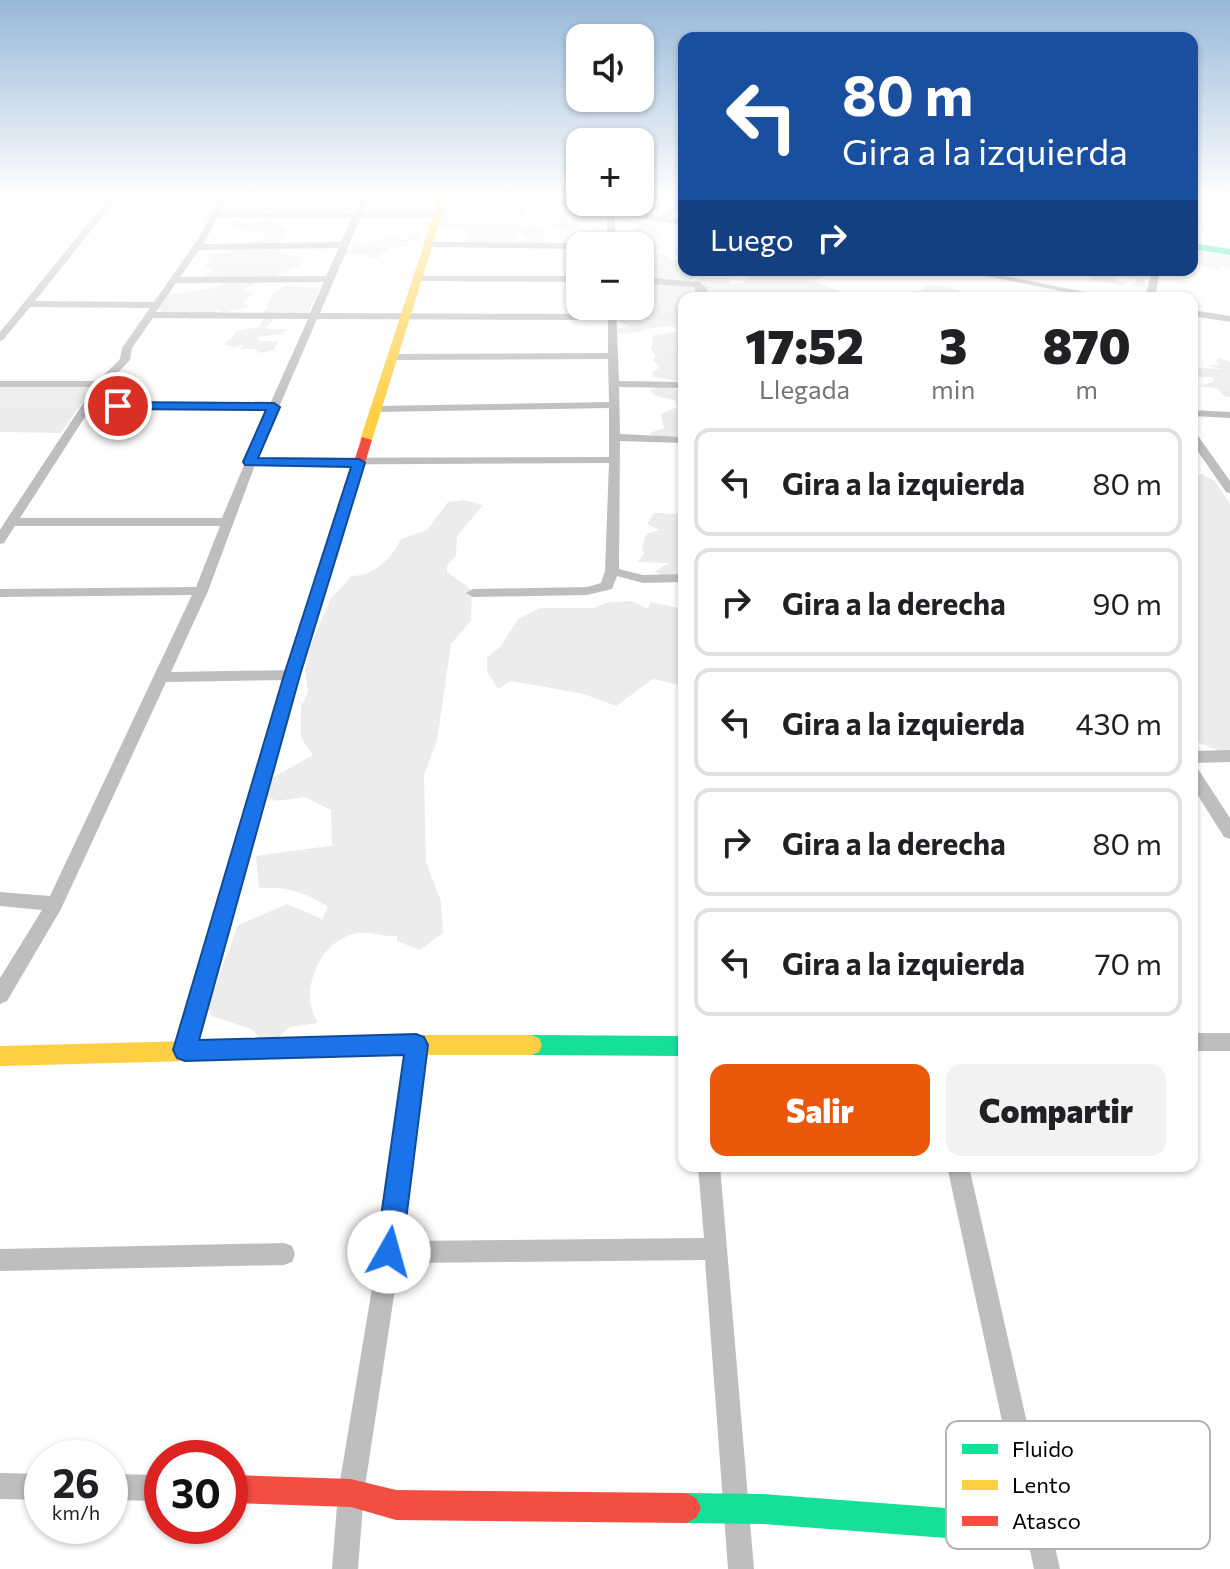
<!DOCTYPE html>
<html lang="es">
<meta charset="utf-8">
<style>
body{margin:0;font-family:Commissioner,sans-serif;background:#f2f2f2;color:#202124;height:100vh;display:flex;flex-direction:column;font-size:30px;white-space:nowrap}
*{box-sizing:border-box;margin:0}
p{font-size:26px;color:#757577}
.icon{flex:none;width:44px;height:44px;fill:none;stroke:currentColor;stroke-width:2;stroke-linecap:round;stroke-linejoin:round}
.map{position:relative;flex:1;overflow:hidden}
.details{position:absolute;left:678px;top:292px;width:520px;height:880px;display:flex;flex-direction:column;background:#fff;border-radius:16px;box-shadow:0 2px 6px #0004}
.details>*{flex:none}
.hud{position:absolute;left:678px;top:32px;width:520px;height:244px;border-radius:16px;box-shadow:0 2px 6px #0004;background:#1a4fa0;color:#fff;overflow:hidden}
.tools{position:absolute;left:566px;top:24px;display:grid;gap:16px}
.tools a{display:grid;place-items:center;width:88px;height:88px;border-radius:16px;background:#fff;box-shadow:0 2px 6px #0004;font-size:40px}
.speed{position:absolute;left:24px;top:1440px;display:flex;gap:16px;font-size:40px;font-weight:700;text-align:center}
.speed>*{display:grid;place-content:center;width:104px;height:104px;border-radius:50%;background:#fff;box-shadow:0 2px 6px #0004;line-height:1}
.speed small{font-size:20px;font-weight:400}
.speed .limit{border:12px solid #d22;background:#fff;color:#111}
.pin{position:absolute;display:grid;place-items:center;width:68px;height:68px;color:#fff;margin:-34px;border:4px solid #fff;border-radius:50%;box-shadow:0 2px 8px #0007}
.me{position:absolute;width:88px;margin:-44px;rotate:7deg;stroke-linejoin:round;filter:drop-shadow(0 0 6px #0008)}
.turn{display:flex;align-items:center;gap:28px;height:168px;padding:0 32px;font-size:36px}
.turn .icon{width:104px;height:104px;stroke-width:2.5}
.turn b{display:block;font-size:56px;line-height:68px}
.then{display:flex;align-items:center;height:76px;padding:0 32px;background:#0003;gap:16px;font-size:30px}
.eta{display:flex;justify-content:space-evenly;align-items:center;height:136px;text-align:center}
.eta b{font-size:48px;font-weight:800;line-height:56px}
.cta{display:flex;gap:16px;margin-top:auto;padding:16px 32px}
.cta a{flex:1;height:92px;border-radius:16px;background:#ea580c;color:#fff;font-size:32px;font-weight:800;line-height:92px;text-align:center}
.cta a+a{background:#f2f2f2;color:#202124}
ul{padding:0;list-style:none}
li{display:flex;align-items:center;gap:24px;height:108px;margin:0 16px 12px;padding:0 16px;border:4px solid #e0e0e0;border-radius:16px}
li div{flex:1}
li b{display:block;font-size:30px}
li em{font-style:normal}
.map>svg:first-child{display:block}
</style>
<div class="map">
<svg width="1230" height="1569" viewBox="0 0 1230 1569">
<rect width="100%" height="100%" fill="#fff"/>
<g fill="#ececec">
<polygon points="139,198 194,198 184,203 195,206 185,210 187,214 175,217 172,209 157,213 144,211 161,206 141,203"/>
<polygon points="331,198 345,198 347,202 340,206 351,204 355,212 282,214 266,210 282,201 292,201 291,204 302,199"/>
<path d="M446,198L528,200L517,229C528,227 539,223 545,234L540,236L544,240L540,243H516L530,237L517,233L512,242H468L470,229L436,225L431,218L443,208Z"/>
<polygon points="1221,198 1213,206 1230,208 1230,216 1210,215 1214,219 1207,220 1207,224 1213,227 1200,224 1192,216 1192,213 1198,212 1192,208 1197,206 1192,203 1192,199"/>
<polygon points="587,212 608,218 601,221 604,225 598,228 595,223 577,223 578,228 567,230 552,227 551,222 540,224 534,221 547,222 546,218 565,216 566,220 575,222"/>
<polygon points="270,220 285,230 278,243 248,243 261,240 267,233 230,228 234,223 252,224 253,227 259,222"/>
<path d="M643,222L652,227H668L659,231L662,236L648,240L661,247L653,249L651,253L668,256L670,261L678,260L674,247L684,245V270H704L689,281L692,283L703,277H728L730,284L742,283L748,275L741,270H826L827,274L813,281L840,291L826,298H684V382L654,377L652,373L660,367L653,361L656,355L651,349L653,336L677,332L675,327C654,323 639,336 615,333L618,329L629,326L617,320H633L635,318L626,314L628,312L650,305L640,299V295H645L644,285L652,283L640,275V246L637,244L643,241L635,239L642,234L636,228Z"/>
<polygon points="417,233 421,237 403,243 412,245 389,248 376,259 367,258 367,254 344,255 355,243 365,245 396,235 400,236 395,240 399,241"/>
<polygon points="261,248 257,251 265,248 281,249 279,252 300,258 299,266 244,288 253,294 243,302 249,306 224,313 218,309 214,313 192,319 189,319 191,316 154,313 162,311 156,309 166,295 217,287 236,279 205,276 213,269 205,266 213,258 200,255 232,251 223,249"/>
<polygon points="1192,249 1230,256 1230,270 1221,266 1219,268 1222,272 1202,265 1192,268"/>
<polygon points="1088,270 1129,270 1127,273 1149,278 1145,280 1145,288 1130,285 1135,283 1137,278 1119,275 1112,279 1125,283 1124,286 1088,280 1096,272"/>
<polygon points="928,284 959,289 963,298 899,298 903,293 920,291"/>
<polygon points="285,286 320,288 307,315 261,313 268,309 267,304 273,294"/>
<polygon points="264,318 274,319 265,329 289,329 282,334 257,337 259,341 278,341 274,350 261,353 254,349 240,349 244,345 233,347 223,344 233,337 236,331 259,327"/>
<polygon points="1219,358 1230,362 1230,397 1224,396 1217,388 1197,386 1213,382 1214,377 1192,377 1195,368 1222,369 1206,365 1219,365 1216,360"/>
<polygon points="667,385 677,390 684,387 684,436 653,436 650,433 664,428 661,414 677,407 675,400 655,396 650,390"/>
<polygon points="0,386 93,387 61,433 0,432"/>
<polygon points="1202,474 1215,481 1230,504 1230,755 1192,740 1192,477"/>
<path d="M464,500L483,505L457,536L456,555L447,566V572L472,590L471,621L451,644L437,741L424,775L426,862L441,901L443,933L420,950L397,941V936C384,937 372,932 359,933C321,937 297,991 318,1023L290,1027L268,1046L251,1029L212,1016L207,1008L238,925L287,904L322,919L328,907C305,892 287,886 259,888L256,856L336,845L332,844L331,810L305,797L276,801L261,793L274,777L313,755L301,738V706L308,692L305,670L310,647L331,598L352,576C374,576 392,558 401,539L427,530L448,502Z"/>
<polygon points="654,513 684,514 684,581 662,578 655,571 670,563 637,562 644,554 642,546 647,534 659,530 647,524"/>
<polygon points="632,601 648,609 651,602 684,609 684,686 653,679 616,706 584,694 511,681 498,689 487,672 487,657 500,647 518,619 540,608 594,608 608,602"/>
</g>
<g fill="none" stroke-linecap="round" stroke-linejoin="round">
<g fill="#bebebe" fill-rule="evenodd">
<path d="M109,198H117L35,301L154,302L198,239L220,198H228L220,213H355L361,198H369L363,213H437L441,215L437,217H361L320,313L608,314L610,306H616L619,381L684,382V388L619,387L620,434L684,437V443L620,441L619,569L643,575L684,574V582L643,583L617,576L612,589L587,595L473,597L466,593L473,589L587,587L601,583L605,571L609,463L255,465L208,591L171,672L292,670L299,675L292,680L166,682L61,909L7,1001L0,1004V978L42,910L0,906V892L50,896L192,595L0,597V589L196,587L220,526H15L4,543L0,544V530L5,522L94,387H0V381H98L120,359L122,348L150,308L30,307L3,340L0,341V332ZM218,217H352L341,242L203,244ZM339,248L326,276L180,277L199,250ZM324,282L310,313L156,312L176,283ZM153,318L308,319L270,404L94,403L105,386L130,360L132,348ZM317,319L608,320V353L392,354L387,357L392,360L608,359L609,402L376,406L371,409L376,412L609,408V457L257,458ZM90,409L267,410L222,518H20Z"/>
<polygon points="531,198 547,198 609,208 613,202 619,202 616,209 662,217 680,198 684,198 684,203 669,218 684,221 684,225 615,214 615,246 607,246 607,213"/>
<polygon points="428,242 580,243 584,246 580,246 580,249 425,247 424,245"/>
<polygon points="956,270 974,270 1115,298 1095,298"/>
<polygon points="1152,270 1160,270 1155,298 1145,298"/>
<polygon points="417,276 580,276 580,282 414,281 414,277"/>
<polygon points="640,277 700,282 707,289 708,298 698,298 694,287 640,283"/>
<polygon points="1192,310 1230,316 1230,322 1192,316"/>
<polygon points="1192,410 1230,412 1230,418 1192,416"/>
<polygon points="1192,432 1196,433 1230,481 1230,493 1226,492 1192,443"/>
<polygon points="1230,750 1230,762 1192,763 1192,751"/>
<polygon points="1192,767 1198,769 1230,818 1230,839 1224,837 1192,786"/>
<rect x="1192" y="1033" width="38" height="18"/>
<polygon points="416,1036 423,1039 426,1045 402,1241 704,1238 698,1166 720,1166 754,1569 728,1569 705,1260 399,1263 364,1493 358,1569 332,1569 338,1493 378,1252 406,1045 409,1039"/>
<polygon points="947,1166 969,1166 1060,1569 1034,1569"/>
<polygon points="284,1243 292,1246 295,1254 292,1262 284,1265 0,1271 0,1249"/>
<polygon points="0,1473 42,1474 42,1500 0,1499"/>
<polygon points="110,1474 162,1475 162,1501 110,1500"/>
</g>
<g fill="#16e098" fill-rule="evenodd">
<polygon points="1192,243 1230,249 1230,255 1192,249"/>
<polygon points="531,1035 684,1036 684,1056 531,1055 523,1052 520,1045 523,1038"/>
<polygon points="686,1493 763,1494 1039,1515 1049,1520 1054,1530 1049,1540 1039,1545 763,1524 686,1523 676,1518 671,1508 676,1498"/>
</g>
<g fill="#ffcf43" fill-rule="evenodd">
<polygon points="439,198 447,198 372,440 362,443 360,440"/>
<polygon points="416,1035 531,1035 539,1038 542,1045 539,1052 531,1055 416,1055 0,1066 0,1046"/>
</g>
<g fill="#f24e42" fill-rule="evenodd">
<polygon points="362,437 372,440 300,675 196,1050 193,1057 185,1060 177,1057 174,1050 284,675"/>
<polygon points="230,1475 351,1479 396,1490 686,1493 696,1498 701,1508 696,1518 686,1523 396,1520 351,1507 230,1503"/>
</g>
</g>
<linearGradient id="sky" x2="0" y2="1"><stop stop-color="#97b8d8"/><stop offset="0.47" stop-color="#fff"/><stop offset="1" stop-color="#fff" stop-opacity="0"/></linearGradient>
<rect width="1230" height="417" fill="url(#sky)"/>
<polygon fill="#1a73e8" stroke="#114b97" stroke-width="2" points="118,402 274,403 280,407 258,458 359,459 365,463 300,675 199,1040 416,1034 424,1037 428,1045 402,1252 398,1261 389,1265 380,1261 376,1252 404,1055 185,1061 177,1058 173,1050 284,675 351,467 245,465 243,462 266,410 114,409 112,406"/>
<rect x="946" y="1421" width="264" height="128" rx="12" fill="#fff" stroke="#b2b2b2" stroke-width="2"/>
<rect x="962" y="1444" width="36" height="10" fill="#16e098"/>
<rect x="962" y="1480" width="36" height="10" fill="#ffcf43"/>
<rect x="962" y="1516" width="36" height="10" fill="#f24e42"/>
<g font-size="22" fill="#000">
<text x="1012" y="1457">Fluido</text>
<text x="1012" y="1493">Lento</text>
<text x="1012" y="1529">Atasco</text>
</g>
</svg>
<div class="tools">
<a><svg class="icon" aria-label="sound" viewBox="0 0 24 24"><path d="M4 9h4l5-4v14l-5-4H4zM17 9q2 3 0 6"/></svg></a>
<a>+</a>
<a>−</a>
</div>
<div class="speed"><div>26<small>km/h</small></div><div class="limit">30</div></div>
<div class="pin" style="left:118px;top:406px;background:#d93025"><svg class="icon" aria-label="arrive" viewBox="0 0 24 24"><path d="M6 21V4h12l-3 4 3 4H6"/></svg></div>
<svg class="me" style="left:389px;top:1252px" viewBox="-20 -20 40 40"><circle r="19" fill="#fff"/><path d="M0-13L10 11 0 6-10 11z" fill="#1a73e8"/></svg>
<div class="hud">
<div class="turn"><svg class="icon" aria-label="left" viewBox="0 0 24 24"><path d="M17 20v-9H6M10 6l-5 5 5 5"/></svg><div><b>80 m</b>Gira a la izquierda</div></div>
<div class="then">Luego<svg class="icon" aria-label="right" viewBox="0 0 24 24"><path d="M7 20v-9h11M14 6l5 5-5 5"/></svg></div>
</div>
<section class="details">
<div class="eta">
<div><b>17:52</b><p>Llegada</p></div>
<div><b>3</b><p>min</p></div>
<div><b>870</b><p>m</p></div>
</div>
<ul>
<li><svg class="icon" aria-label="left" viewBox="0 0 24 24"><path d="M17 20v-9H6M10 6l-5 5 5 5"/></svg><div><b>Gira a la izquierda</b></div><em>80 m</em></li>
<li><svg class="icon" aria-label="right" viewBox="0 0 24 24"><path d="M7 20v-9h11M14 6l5 5-5 5"/></svg><div><b>Gira a la derecha</b></div><em>90 m</em></li>
<li><svg class="icon" aria-label="left" viewBox="0 0 24 24"><path d="M17 20v-9H6M10 6l-5 5 5 5"/></svg><div><b>Gira a la izquierda</b></div><em>430 m</em></li>
<li><svg class="icon" aria-label="right" viewBox="0 0 24 24"><path d="M7 20v-9h11M14 6l5 5-5 5"/></svg><div><b>Gira a la derecha</b></div><em>80 m</em></li>
<li><svg class="icon" aria-label="left" viewBox="0 0 24 24"><path d="M17 20v-9H6M10 6l-5 5 5 5"/></svg><div><b>Gira a la izquierda</b></div><em>70 m</em></li>
</ul>
<div class="cta"><a>Salir</a><a>Compartir</a></div>
</section>
</div>
